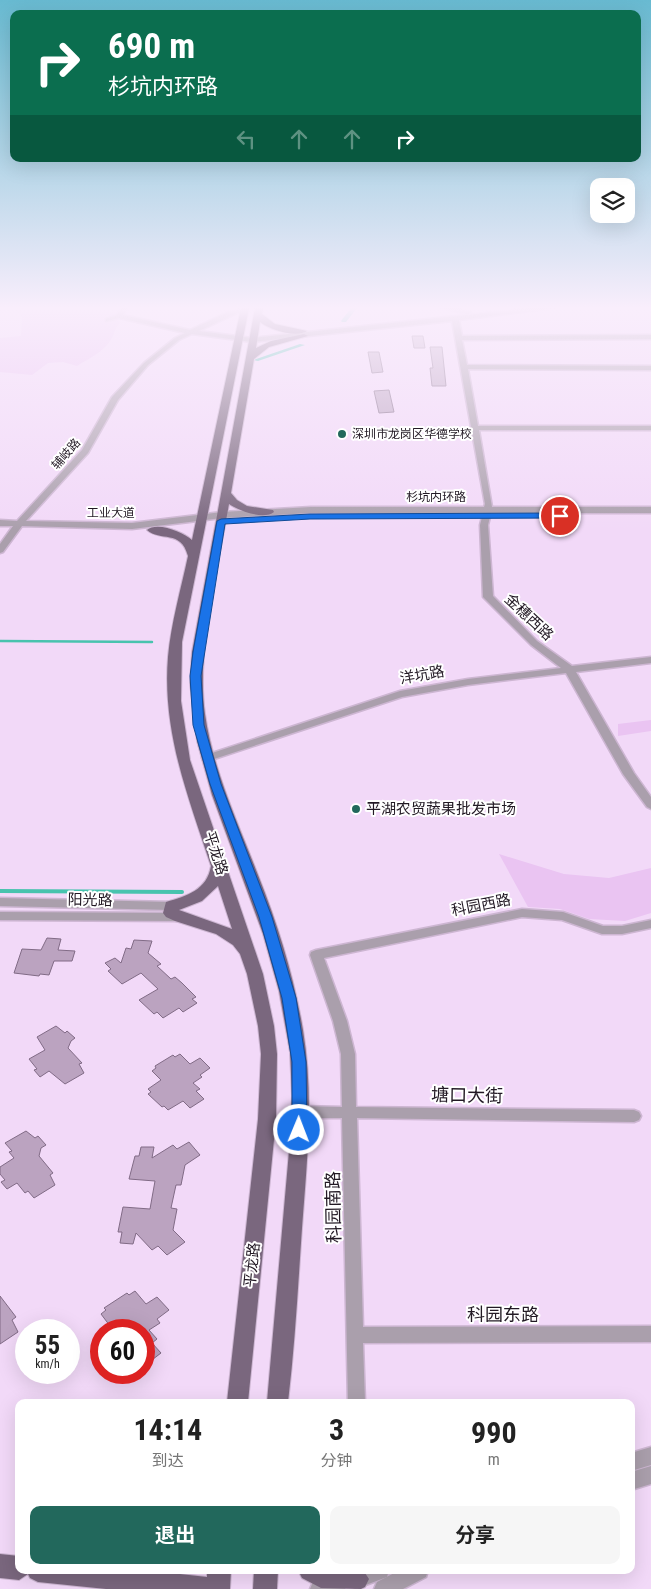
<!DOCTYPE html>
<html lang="zh">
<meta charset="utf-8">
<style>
body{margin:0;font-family:"Roboto Condensed","Noto Sans SC",sans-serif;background:#f6f6f6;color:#222;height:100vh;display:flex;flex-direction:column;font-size:19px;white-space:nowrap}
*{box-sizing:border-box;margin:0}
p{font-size:16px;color:#767676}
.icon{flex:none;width:28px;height:28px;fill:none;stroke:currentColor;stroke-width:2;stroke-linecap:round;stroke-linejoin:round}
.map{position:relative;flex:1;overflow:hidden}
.details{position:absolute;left:15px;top:1399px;width:620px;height:175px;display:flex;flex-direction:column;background:#fff;border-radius:10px;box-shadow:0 5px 20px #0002}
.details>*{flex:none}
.top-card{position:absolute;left:10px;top:10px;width:631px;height:152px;border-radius:10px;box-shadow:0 5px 20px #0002;background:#0b6e4f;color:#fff;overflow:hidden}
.buttons{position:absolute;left:590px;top:178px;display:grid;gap:10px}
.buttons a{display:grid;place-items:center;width:45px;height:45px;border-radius:10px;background:#fff;box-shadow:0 5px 20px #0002;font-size:25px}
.speed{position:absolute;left:15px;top:1319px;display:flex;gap:10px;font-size:25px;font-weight:700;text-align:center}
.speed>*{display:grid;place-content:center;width:65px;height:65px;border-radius:50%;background:#fff;box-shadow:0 5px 20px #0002;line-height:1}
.speed small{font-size:12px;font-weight:400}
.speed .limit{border:8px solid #d22;background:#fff;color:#111}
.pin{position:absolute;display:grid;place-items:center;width:42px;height:42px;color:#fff;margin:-21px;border:2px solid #fff;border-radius:50%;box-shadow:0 1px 5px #0007}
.me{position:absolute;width:55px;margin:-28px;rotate:1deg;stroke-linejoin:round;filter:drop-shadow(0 0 4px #0008)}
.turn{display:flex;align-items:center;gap:18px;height:105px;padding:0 15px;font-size:22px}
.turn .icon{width:65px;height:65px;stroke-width:2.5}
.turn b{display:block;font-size:35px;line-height:42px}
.lanes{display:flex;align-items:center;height:48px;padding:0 15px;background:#0003;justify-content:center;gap:25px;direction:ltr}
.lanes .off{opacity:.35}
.eta{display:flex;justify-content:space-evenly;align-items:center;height:85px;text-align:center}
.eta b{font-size:30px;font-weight:700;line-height:35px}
.button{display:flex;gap:10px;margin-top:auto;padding:10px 15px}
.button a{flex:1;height:58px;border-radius:10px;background:#22685c;color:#fff;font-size:20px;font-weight:700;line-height:58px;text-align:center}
.button a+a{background:#f6f6f6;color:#222}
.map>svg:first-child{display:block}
</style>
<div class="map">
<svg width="651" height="1589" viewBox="0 0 651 1589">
<rect width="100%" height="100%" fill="#f2d9f8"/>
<g fill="#eac4f2">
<path d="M18,308L108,310L114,313L120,323C114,328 115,335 110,341C103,352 88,359 77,366L63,362L48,363L32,375L0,372V338L21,336L22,318Z"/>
<polygon points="651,720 651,731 618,736 618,724"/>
<polygon points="499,854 564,874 609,878 651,868 651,913 625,921 589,919 560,909 528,907"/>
</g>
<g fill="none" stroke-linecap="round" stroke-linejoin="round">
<polyline stroke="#48c3ae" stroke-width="2.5" points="0,641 152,642"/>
<polyline stroke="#48c3ae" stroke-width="4" points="0,891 182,892"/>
<g fill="#48c3ae" fill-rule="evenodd">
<polygon points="351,308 357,308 346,322 342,322 341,321"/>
<polygon points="300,344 305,345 258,361 253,360"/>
</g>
</g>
<g fill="#bba3c0" stroke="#816b86">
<polygon points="412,336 423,336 425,348 414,348"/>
<polygon points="430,347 442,347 446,386 432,386 430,368 433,368"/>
<polygon points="368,352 379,352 383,372 372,373"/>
<polygon points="389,390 394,412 379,413 374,391"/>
<polygon points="47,938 61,939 58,950 75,951 72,961 54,961 49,975 40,974 39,976 14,973 22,949 41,950"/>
<polygon points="134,940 152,941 148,953 161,964 157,966 171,979 175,977 182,983 196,997 192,999 197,1003 183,1012 179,1008 163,1018 157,1012 154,1014 139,1000 158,989 141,973 122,984 108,971 111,969 105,963 115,958 121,963 126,948 131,949"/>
<polygon points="56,1026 65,1033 67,1031 75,1038 71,1041 68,1048 82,1063 79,1064 84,1073 65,1084 49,1071 40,1077 34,1070 37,1069 29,1059 45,1050 37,1037"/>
<polygon points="180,1054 190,1064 200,1058 210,1068 200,1075 202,1077 193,1083 200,1089 196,1091 204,1099 190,1108 183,1101 168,1110 164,1106 162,1107 148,1094 151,1092 148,1089 161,1080 152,1071 156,1068 155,1066 173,1055 175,1057"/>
<polygon points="26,1131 35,1138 38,1136 46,1145 41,1148 39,1156 53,1173 50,1175 55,1185 34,1198 28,1191 25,1193 17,1183 7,1189 1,1182 5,1180 0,1174 0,1167 14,1158 9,1152 12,1151 5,1143"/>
<polygon points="189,1142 200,1155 185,1165 181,1185 176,1185 171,1208 177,1209 173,1230 185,1242 167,1255 158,1246 152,1250 136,1233 133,1244 120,1243 122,1232 118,1232 123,1207 150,1209 155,1181 129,1179 135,1156 139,1156 141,1147 154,1147 152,1158 173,1145 177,1149"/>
<polygon points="135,1291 146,1304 157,1297 169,1310 157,1319 160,1323 149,1330 157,1339 152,1343 161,1353 144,1366 144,1330 113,1330 101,1314 106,1310 104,1308 127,1293 129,1295"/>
<polygon points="0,1296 16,1317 12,1320 18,1332 0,1344"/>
</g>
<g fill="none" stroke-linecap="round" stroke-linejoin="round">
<defs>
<g id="minor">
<path d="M121,308H127L123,315L190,330L230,311L248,308L199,331L252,338L530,308H554L459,320L462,336L651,335V339L462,340L467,365L651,366V370L468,369L478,426H651V430H479L492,507H651V513H491L488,525L493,596L537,641L572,666L651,657V663L576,672L634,773L651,797V809L647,807L623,774L566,673L468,685L402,697L211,760H203L202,758L203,756L400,691L468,679L561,668L531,645L483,597L480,525L483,513H311L222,518L132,529L22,526L3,552L0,553V544L13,526H0V520L17,521L82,450L112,397L144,363L175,338L185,333L119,318L106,321V319L117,315ZM452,321L485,504L484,507H311L222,512L132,523L26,521L88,453L118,400L148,365L179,340L192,334L252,342Z"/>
<polygon points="441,308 457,308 471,312 468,314"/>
<polygon points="0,898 171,902 175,903 177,906 175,909 171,910 0,906"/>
<polygon points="522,909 563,912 603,926 622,926 651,920 651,928 622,934 602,934 562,920 522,917 324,958 347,1021 355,1054 356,1107 634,1110 639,1112 641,1116 639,1120 634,1122 357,1118 363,1327 651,1326 651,1342 363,1343 365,1402 348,1402 342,1118 300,1118 295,1116 293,1112 295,1108 300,1106 342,1107 341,1054 333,1021 310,955 311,952 316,950"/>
<polygon points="0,912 179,913 183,914 185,917 183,920 179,921 0,920"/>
<polygon points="651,1447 651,1465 631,1471 631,1453"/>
<polygon points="651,1466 651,1484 631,1490 631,1472"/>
<polygon points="355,1570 389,1570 387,1577 355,1589 347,1586 345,1589 310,1589 313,1582 338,1574 345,1578 347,1573"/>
<polygon points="400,1570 428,1570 426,1577 403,1589 374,1589 377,1582"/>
</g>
<g id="major">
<path d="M241,308H249L182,642L181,701L190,760L263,974L274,1026L277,1054L276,1119L248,1402H227L258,1119L261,1054L258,1026L247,974L240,954L233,945L216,934L175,921L166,917L163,913L166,902C187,896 207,890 211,866C188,796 162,732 168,657C171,623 181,589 188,556C181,529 160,542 147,530C157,521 183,532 192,540ZM218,886L232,929L179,910L202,901Z"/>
<path d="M255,308H263L262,314L275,324L307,331C296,338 270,330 260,322L256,348L271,341L304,334L308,336L269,347L254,359L231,493L237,500L247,506L273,510L274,512C264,520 239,511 229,504C218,568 196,650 205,714C213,770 238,823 258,875C278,925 294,977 303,1030C314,1096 307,1162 302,1228C298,1286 295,1345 288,1402H267L290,1140L292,1096L290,1052L279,991L263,934L212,795L197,741L190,683L192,652Z"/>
<polygon points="0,1554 19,1556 19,1570 144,1570 207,1577 207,1570 231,1570 230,1589 106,1589 38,1582 30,1578 28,1574 19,1580 0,1578"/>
<polygon points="254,1570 278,1570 277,1589 253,1589"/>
<polygon points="298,1570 363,1570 369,1579 365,1587 361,1589 321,1588 302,1578"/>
</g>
</defs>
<use href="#minor" stroke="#cdb6d2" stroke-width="3"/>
<use href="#major" stroke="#cdb6d2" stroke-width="2"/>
<use href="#minor" fill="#aa9fac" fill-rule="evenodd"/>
<use href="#major" fill="#7a677e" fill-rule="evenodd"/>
</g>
<linearGradient id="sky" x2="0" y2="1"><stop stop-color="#68bad1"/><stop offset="0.58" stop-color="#f9eefc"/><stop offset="1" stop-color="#f9eefc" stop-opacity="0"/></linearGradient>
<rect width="651" height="531" fill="url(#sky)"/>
<polygon fill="#1a73e8" stroke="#114b97" points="560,513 565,516 563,518 310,519 225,524 201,676 204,725 221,784 272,917 296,998 306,1062 307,1130 305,1134 294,1134 292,1130 292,1062 282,998 259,917 210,784 193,725 190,676 193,652 217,521 221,519 310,514"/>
<g fill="#22685c" stroke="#fff" stroke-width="2">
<circle cx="342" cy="434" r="5"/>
<circle cx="356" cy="809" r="5"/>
</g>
<g text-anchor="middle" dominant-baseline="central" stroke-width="4" stroke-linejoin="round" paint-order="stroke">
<g font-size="12" fill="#221924" stroke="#fff" text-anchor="start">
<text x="352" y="434">深圳市龙岗区华德学校</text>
</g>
<g font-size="12" fill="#221924" stroke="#fff">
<text transform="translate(66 454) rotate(-49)">辅岐路</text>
<text x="436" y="497">杉坑内环路</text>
<text x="111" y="513">工业大道</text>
</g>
<g font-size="15" fill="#221924" stroke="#fff">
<text transform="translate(529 617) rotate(43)">金穗西路</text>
<text transform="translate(422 675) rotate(-10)">洋坑路</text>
<text transform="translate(216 853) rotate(72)">平龙路</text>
<text transform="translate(90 900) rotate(1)">阳光路</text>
<text transform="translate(481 905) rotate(-11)">科园西路</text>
<text transform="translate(252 1265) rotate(-84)">平龙路</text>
</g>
<g font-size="15" fill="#221924" stroke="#fff" text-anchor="start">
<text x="366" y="809">平湖农贸蔬果批发市场</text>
</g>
<g font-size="18" fill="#221924" stroke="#fff">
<text transform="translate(467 1095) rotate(1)">塘口大街</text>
<text transform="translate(333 1207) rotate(-91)">科园南路</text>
<text x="503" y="1314">科园东路</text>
</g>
</g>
</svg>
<div class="buttons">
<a><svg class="icon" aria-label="layers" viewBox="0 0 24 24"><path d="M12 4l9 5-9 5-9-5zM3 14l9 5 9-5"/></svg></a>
</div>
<div class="speed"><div>55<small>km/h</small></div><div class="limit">60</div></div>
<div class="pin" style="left:560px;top:516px;background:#d93025"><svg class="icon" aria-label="arrive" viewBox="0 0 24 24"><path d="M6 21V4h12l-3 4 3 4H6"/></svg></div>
<svg class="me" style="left:299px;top:1130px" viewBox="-20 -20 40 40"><circle r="17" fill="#1a73e8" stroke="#fff" stroke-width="3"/><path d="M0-11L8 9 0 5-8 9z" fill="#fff"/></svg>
<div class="top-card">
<div class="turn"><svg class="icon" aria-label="right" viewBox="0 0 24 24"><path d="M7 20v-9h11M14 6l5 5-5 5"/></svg><div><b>690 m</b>杉坑内环路</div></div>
<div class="lanes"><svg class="icon off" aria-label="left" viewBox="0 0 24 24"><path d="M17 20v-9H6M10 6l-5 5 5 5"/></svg><svg class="icon off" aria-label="ahead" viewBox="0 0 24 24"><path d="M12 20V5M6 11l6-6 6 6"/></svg><svg class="icon off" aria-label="ahead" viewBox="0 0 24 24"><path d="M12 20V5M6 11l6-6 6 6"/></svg><svg class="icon" aria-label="right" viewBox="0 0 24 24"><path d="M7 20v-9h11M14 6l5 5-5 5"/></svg></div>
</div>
<section class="details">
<div class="eta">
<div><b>14:14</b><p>到达</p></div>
<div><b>3</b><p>分钟</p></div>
<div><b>990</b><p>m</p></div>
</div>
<div class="button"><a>退出</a><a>分享</a></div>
</section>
</div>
